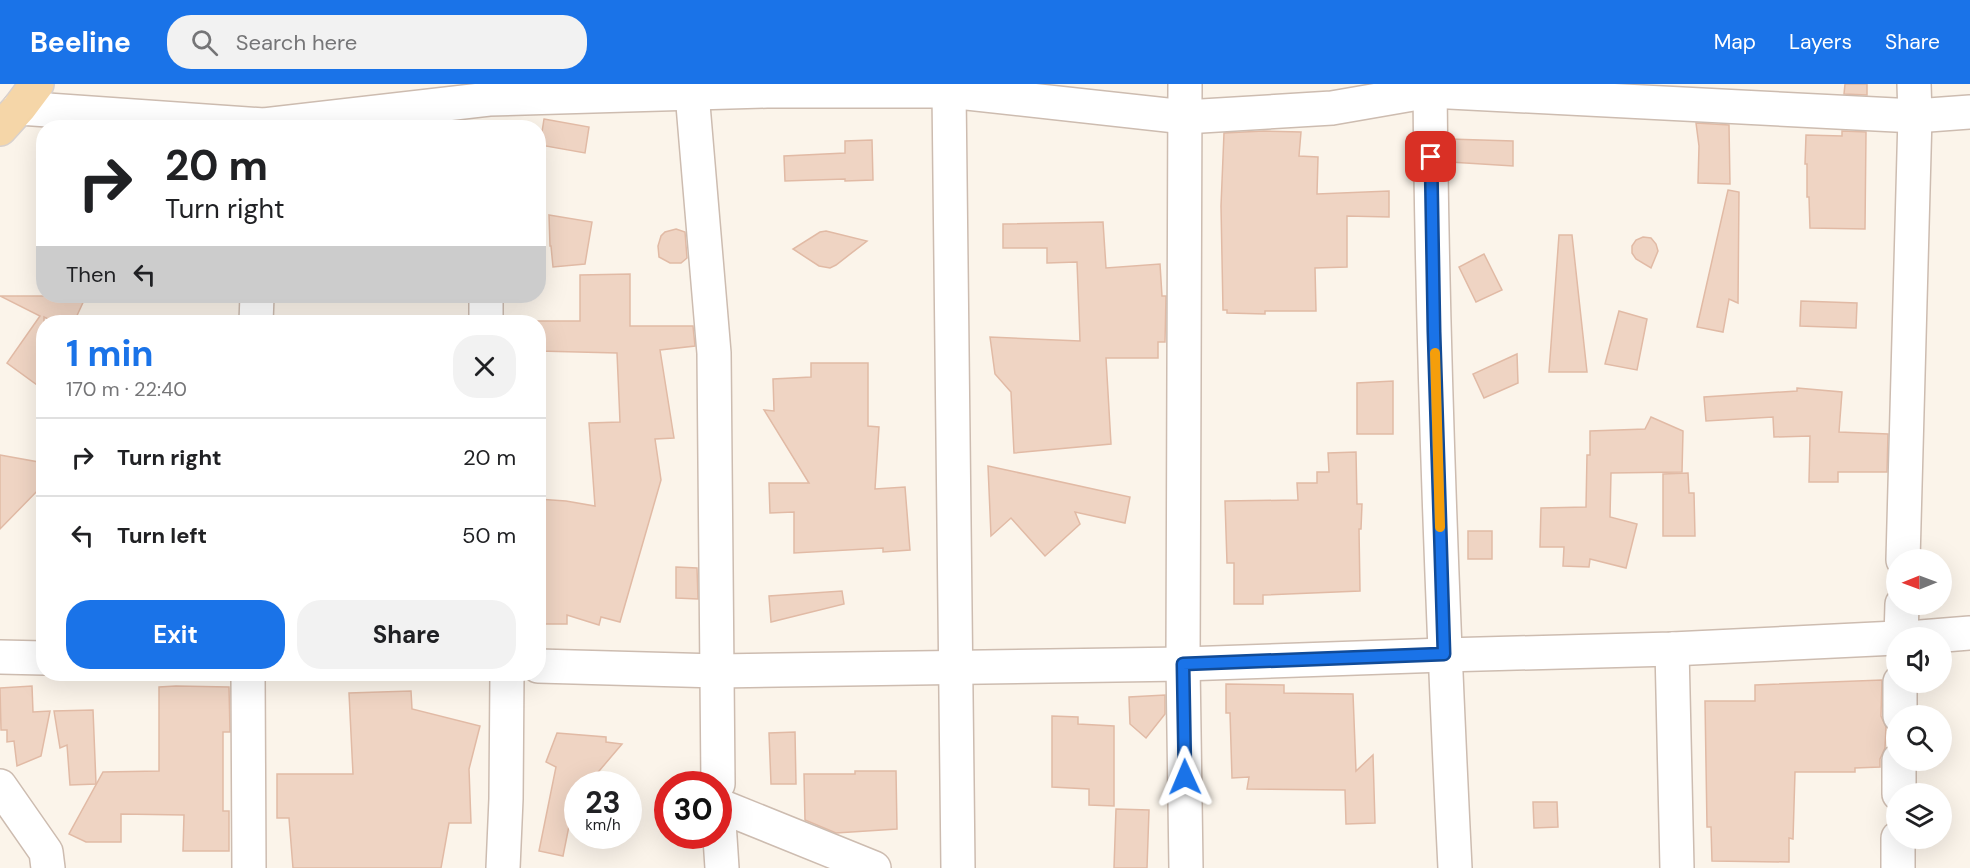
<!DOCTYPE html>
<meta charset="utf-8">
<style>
body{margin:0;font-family:"DM Sans",sans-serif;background:#f2f2f2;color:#202124;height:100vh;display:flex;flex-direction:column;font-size:22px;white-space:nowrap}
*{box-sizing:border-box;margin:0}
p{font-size:20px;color:#757577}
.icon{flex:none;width:33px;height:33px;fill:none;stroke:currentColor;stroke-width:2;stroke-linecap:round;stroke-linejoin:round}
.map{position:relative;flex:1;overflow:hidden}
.details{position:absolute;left:36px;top:231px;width:510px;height:366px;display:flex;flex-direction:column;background:#fff;border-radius:24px;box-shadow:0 6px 24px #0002}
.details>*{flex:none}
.banner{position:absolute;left:36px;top:36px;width:510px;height:183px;border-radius:24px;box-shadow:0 6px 24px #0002;background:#fff;color:#202124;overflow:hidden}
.needle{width:39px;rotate:269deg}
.controls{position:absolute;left:1886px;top:465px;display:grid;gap:12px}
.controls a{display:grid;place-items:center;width:66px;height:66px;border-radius:50%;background:#fff;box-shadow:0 6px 24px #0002;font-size:30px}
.speed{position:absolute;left:564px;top:687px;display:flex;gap:12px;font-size:30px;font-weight:700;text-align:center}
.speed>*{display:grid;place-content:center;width:78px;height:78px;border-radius:50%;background:#fff;box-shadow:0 6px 24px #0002;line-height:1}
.speed small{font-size:15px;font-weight:400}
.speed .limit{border:9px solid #d22;background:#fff;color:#111}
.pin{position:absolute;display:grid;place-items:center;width:51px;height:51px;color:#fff;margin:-26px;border-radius:12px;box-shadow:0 3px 9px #0006}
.me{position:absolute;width:66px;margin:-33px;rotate:359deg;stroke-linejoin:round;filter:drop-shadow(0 0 4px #0008)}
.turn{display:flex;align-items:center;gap:21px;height:126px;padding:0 30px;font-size:27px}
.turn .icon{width:78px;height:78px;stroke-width:2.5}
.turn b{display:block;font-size:42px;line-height:51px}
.then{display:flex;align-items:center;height:57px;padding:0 30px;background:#0003;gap:12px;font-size:22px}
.round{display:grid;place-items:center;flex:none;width:63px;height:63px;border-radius:24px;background:#f2f2f2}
.summary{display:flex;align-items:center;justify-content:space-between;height:102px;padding:0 30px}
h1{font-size:36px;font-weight:700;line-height:45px;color:#1a73e8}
.cta{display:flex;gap:12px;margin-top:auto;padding:12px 30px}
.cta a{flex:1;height:69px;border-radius:24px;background:#1a73e8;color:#fff;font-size:24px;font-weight:700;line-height:69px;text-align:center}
.cta a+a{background:#f2f2f2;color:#202124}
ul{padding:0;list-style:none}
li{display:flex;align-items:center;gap:18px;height:78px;padding:0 30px;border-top:2px solid #e0e0e0}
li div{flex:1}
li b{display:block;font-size:22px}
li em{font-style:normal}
header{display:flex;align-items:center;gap:36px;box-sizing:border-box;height:84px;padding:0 30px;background:#1a73e8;color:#fff}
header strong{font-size:28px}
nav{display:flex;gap:33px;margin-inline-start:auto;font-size:21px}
.search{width:420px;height:54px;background:#f2f2f2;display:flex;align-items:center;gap:15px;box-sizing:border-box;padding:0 21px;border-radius:24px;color:#757577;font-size:22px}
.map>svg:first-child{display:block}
</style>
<header>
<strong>Beeline</strong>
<div class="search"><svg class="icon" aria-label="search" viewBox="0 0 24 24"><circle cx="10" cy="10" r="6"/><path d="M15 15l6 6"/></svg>Search here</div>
<nav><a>Map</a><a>Layers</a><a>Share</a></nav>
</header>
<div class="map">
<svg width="1970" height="784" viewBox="0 0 1970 784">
<rect width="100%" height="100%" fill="#fbf4ea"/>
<g fill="#efd4c3" stroke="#e1baa5" stroke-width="1.5">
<polygon points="1845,0 1867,0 1867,11 1844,10"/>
<polygon points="544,35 589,43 585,69 540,61"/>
<polygon points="1696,39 1729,41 1730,100 1698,99 1699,62"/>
<polygon points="1264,47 1301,48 1299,72 1318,73 1317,110 1389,107 1389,133 1347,132 1347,183 1315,184 1316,227 1265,227 1265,230 1227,229 1227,226 1223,226 1221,122 1224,49"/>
<polygon points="1842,47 1866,48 1865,145 1810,144 1809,113 1807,113 1807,80 1805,80 1806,51 1842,52"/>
<polygon points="1449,55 1513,57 1513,82 1450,78"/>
<polygon points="872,56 873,96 845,97 845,95 785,97 784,72 845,69 845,57"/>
<polygon points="1728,106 1739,108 1738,219 1729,215 1723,248 1697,243"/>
<polygon points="549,131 592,138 585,180 553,183 551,162 550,162"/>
<polygon points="1103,138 1106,184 1160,180 1162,212 1166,212 1165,258 1158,258 1158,274 1106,274 1111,360 1014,369 1011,308 995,290 990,253 1080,257 1077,178 1047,179 1047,164 1003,164 1003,140"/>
<polygon points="676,145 685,148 687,174 681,179 670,179 659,173 658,162 661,152 665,148"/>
<polygon points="826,147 867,157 836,181 830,184 819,182 793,165 820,148"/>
<polygon points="1559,151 1572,151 1587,288 1549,288"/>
<polygon points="1643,153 1651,154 1656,160 1658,167 1651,184 1636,175 1632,169 1632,162 1636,156"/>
<polygon points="1484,170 1502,206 1476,218 1459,183"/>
<polygon points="630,190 630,242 693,242 695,262 660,266 674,354 655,355 661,396 620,538 601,533 599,541 567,531 567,540 538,540 538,415 566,417 595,422 589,339 620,338 617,269 539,267 538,237 580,237 580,191"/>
<polygon points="0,212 86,212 74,238 54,238 44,233 44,306 7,279 40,232"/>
<polygon points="1801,217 1857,219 1856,244 1800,242"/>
<polygon points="1619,227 1647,235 1637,286 1605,280"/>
<polygon points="1517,270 1518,299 1484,314 1473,290"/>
<polygon points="811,279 868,279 868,342 879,343 875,405 905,403 910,466 883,468 883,464 794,469 794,428 770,429 769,399 809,399 764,326 774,327 773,295 811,293"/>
<polygon points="1393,297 1393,350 1357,350 1357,299"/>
<polygon points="1797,304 1842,308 1839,348 1888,350 1887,388 1838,388 1838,398 1809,398 1810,352 1774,353 1773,333 1706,337 1704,313 1797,307"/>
<polygon points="1651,333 1683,347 1682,388 1611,389 1610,433 1637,440 1626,484 1590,475 1589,483 1563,482 1564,463 1540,463 1541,424 1586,423 1587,371 1590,371 1590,347 1645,345"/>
<polygon points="1356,368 1357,420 1362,420 1361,445 1359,445 1360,507 1263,511 1263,520 1234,520 1234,479 1227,479 1225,417 1298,416 1297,399 1317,399 1317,388 1329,388 1328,369"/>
<polygon points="0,371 44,379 44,400 0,445"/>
<polygon points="988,382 1130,413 1125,439 1075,428 1080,440 1045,472 1011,434 991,452"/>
<polygon points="1688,389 1689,409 1694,409 1695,452 1663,452 1663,390"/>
<rect x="1468" y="447" width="24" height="28"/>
<polygon points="676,483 697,484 698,515 676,514"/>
<polygon points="842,507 844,520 771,538 769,512"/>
<polygon points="1882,596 1881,632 1886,643 1885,664 1880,675 1880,683 1855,684 1855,688 1795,688 1793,755 1789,754 1789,778 1712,777 1711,743 1707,743 1705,617 1755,617 1755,601"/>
<polygon points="1226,600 1284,601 1284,609 1353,610 1356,687 1373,671 1375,739 1346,740 1345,706 1247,705 1249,693 1232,694 1230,629 1226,629"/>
<polygon points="32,602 33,628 50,627 41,672 17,682 14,657 7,658 7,646 1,646 0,604"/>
<polygon points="176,602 229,603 230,648 223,648 223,727 229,727 229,767 183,767 184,731 121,730 121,758 86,758 69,750 103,688 159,687 159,603"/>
<polygon points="411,607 412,625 480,642 469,685 471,739 449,739 441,784 293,784 289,734 277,734 277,690 353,690 349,609"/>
<polygon points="1165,611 1165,630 1146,654 1130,640 1129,613"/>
<polygon points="93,626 96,700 70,701 67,661 60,664 54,627"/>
<polygon points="1052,632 1078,633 1078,640 1114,642 1114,722 1089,721 1089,705 1052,703"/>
<polygon points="795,648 796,700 771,700 769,649"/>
<polygon points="557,649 606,653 606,658 622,660 588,700 578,700 578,713 574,717 563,772 539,767 556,683 546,678"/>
<polygon points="855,687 896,687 897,745 836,749 805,736 804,690 855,690"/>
<polygon points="1533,718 1557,718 1558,743 1534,744"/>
<polygon points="1116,725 1149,726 1147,784 1114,784"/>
</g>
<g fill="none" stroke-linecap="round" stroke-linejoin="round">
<defs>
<g id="minor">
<polyline points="1185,0 1183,580 1186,784"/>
<path d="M1430,0C1432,261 1442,523 1455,784"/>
<polyline points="949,7 958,784"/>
<polyline points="692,9 714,269 718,700"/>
<polyline points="19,24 264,41 489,15 767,7 949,7 1185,33 1332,24 1430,7 1915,32 1970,28"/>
<polyline points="256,238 257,212"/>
<polyline points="486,238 486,212"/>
<polyline points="1903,476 1915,32 1914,0"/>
<polyline points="1901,554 1902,520"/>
<polyline points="1908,554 1970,549"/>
<polyline points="1672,565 1677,784"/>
<polyline points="0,573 44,574"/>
<polyline points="538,582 718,587 1183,580 1444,571 1672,565 1896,554"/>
<polyline points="248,590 249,784"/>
<polyline points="1900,632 1900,598"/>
<polyline points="0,702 46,768 48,784"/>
<polyline points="1899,710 1899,676"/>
<polyline points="718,721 874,784"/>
<polyline points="718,723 722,784"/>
<polyline points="503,784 506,715 507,590"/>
<polyline points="1898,784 1898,754"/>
</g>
<polyline id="primary" points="0,45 19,24 37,0"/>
</defs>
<use href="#minor" stroke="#cdbcb0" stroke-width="36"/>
<use href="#primary" stroke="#d8d1ce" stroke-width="36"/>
<use href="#minor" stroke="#fff" stroke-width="33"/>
<use href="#primary" stroke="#f5d6a8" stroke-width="33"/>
</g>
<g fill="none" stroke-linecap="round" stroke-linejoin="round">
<defs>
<polyline id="route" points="1185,693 1183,580 1444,570 1434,248 1431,73"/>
</defs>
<use href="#route" stroke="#114b97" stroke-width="15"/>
<use href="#route" stroke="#1a73e8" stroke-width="10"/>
<polyline stroke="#f59e0b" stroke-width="10" points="1435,269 1440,443"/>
</g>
</svg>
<div class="controls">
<a><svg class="needle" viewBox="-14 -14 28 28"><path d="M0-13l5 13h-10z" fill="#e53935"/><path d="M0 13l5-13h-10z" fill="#757577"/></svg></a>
<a><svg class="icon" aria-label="sound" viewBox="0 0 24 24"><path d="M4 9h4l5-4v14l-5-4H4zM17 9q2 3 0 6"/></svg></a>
<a><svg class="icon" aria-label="search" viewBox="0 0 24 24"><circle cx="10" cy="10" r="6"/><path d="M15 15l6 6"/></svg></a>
<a><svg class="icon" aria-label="layers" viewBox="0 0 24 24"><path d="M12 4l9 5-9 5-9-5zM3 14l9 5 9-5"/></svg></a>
</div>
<div class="speed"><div>23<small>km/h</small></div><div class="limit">30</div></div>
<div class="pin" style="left:1431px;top:73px;background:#d93025"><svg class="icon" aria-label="arrive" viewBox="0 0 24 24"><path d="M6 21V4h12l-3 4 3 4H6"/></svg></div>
<svg class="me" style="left:1185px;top:693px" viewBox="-20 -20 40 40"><path d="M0-17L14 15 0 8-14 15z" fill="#1a73e8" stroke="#fff" stroke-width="4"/></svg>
<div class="banner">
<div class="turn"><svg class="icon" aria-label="right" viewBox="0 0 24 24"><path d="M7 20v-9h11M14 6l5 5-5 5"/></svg><div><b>20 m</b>Turn right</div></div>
<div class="then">Then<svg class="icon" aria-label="left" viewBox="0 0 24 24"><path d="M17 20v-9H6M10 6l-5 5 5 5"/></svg></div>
</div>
<section class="details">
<div class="summary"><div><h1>1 min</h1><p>170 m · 22:40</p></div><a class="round"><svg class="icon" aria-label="close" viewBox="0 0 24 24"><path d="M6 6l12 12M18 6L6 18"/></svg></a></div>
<ul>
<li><svg class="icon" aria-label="right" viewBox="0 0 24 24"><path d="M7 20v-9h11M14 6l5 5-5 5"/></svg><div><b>Turn right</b></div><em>20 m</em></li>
<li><svg class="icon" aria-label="left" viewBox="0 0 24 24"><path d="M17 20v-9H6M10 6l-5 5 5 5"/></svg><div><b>Turn left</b></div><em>50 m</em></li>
</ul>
<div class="cta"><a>Exit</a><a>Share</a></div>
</section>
</div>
